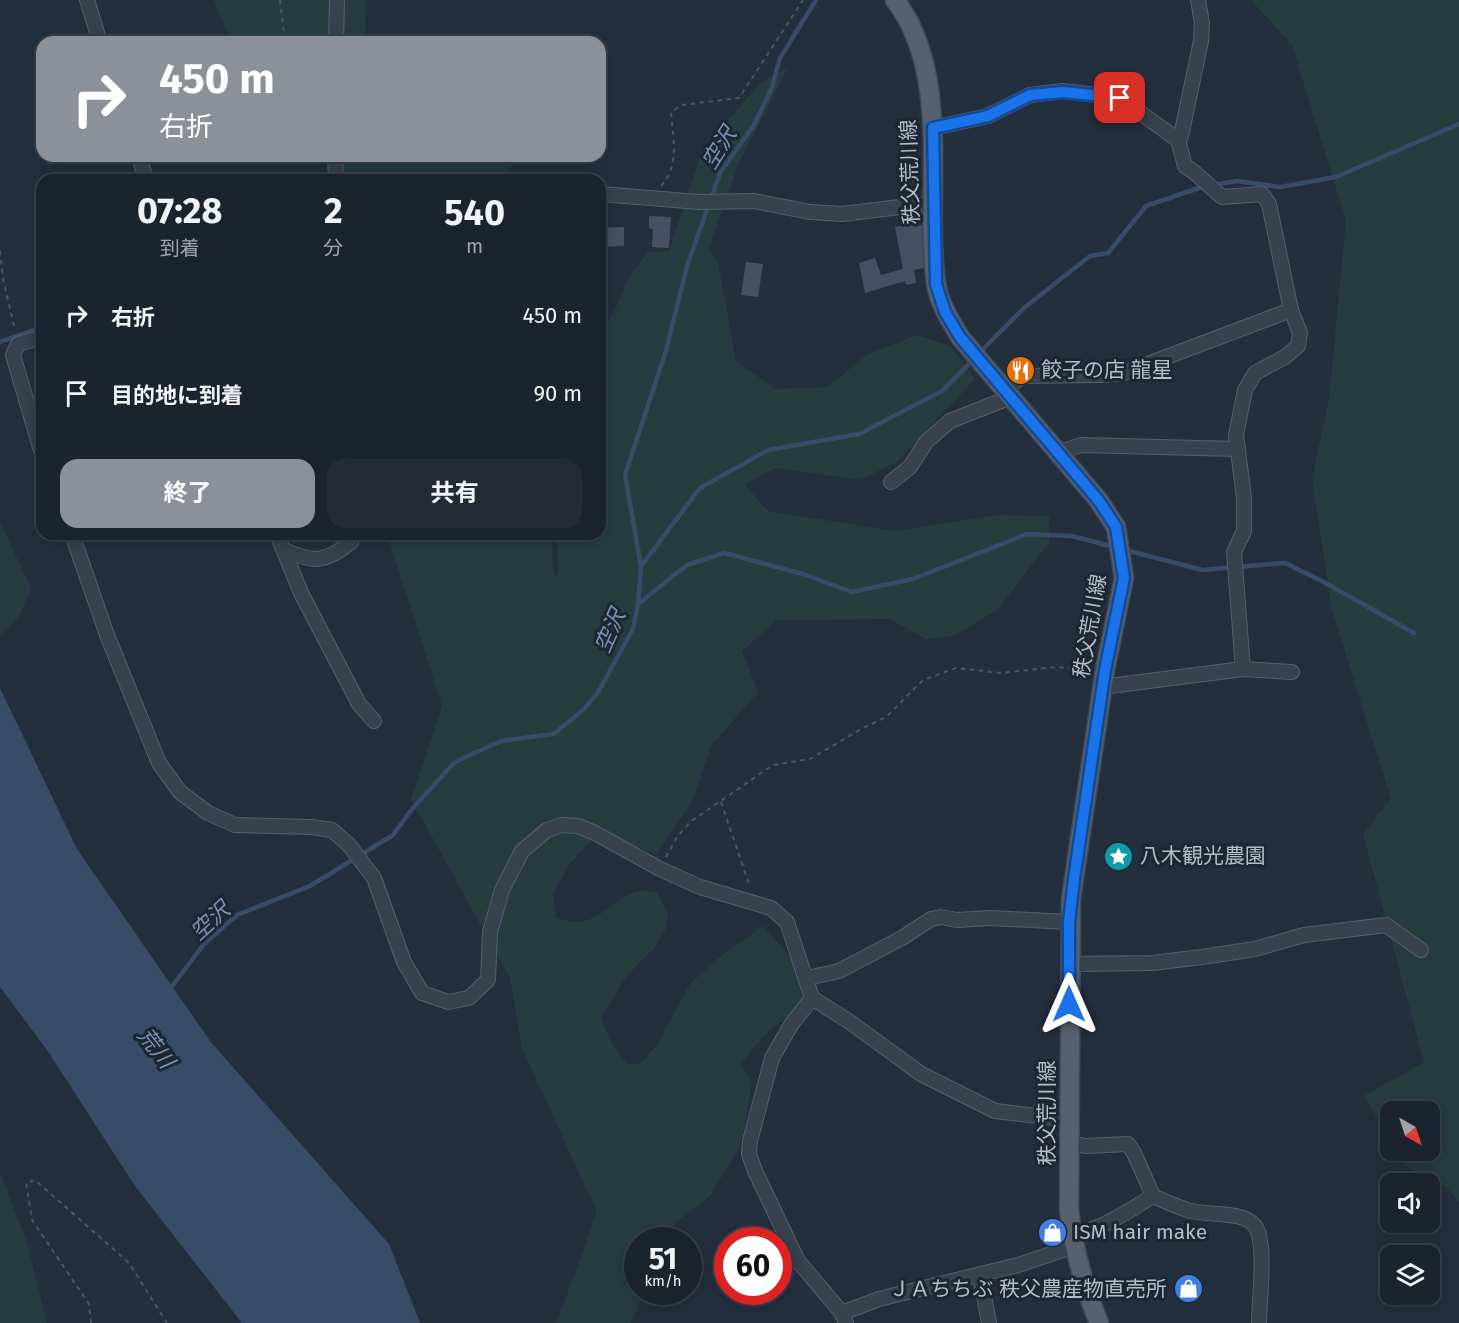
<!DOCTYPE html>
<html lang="ja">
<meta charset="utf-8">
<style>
body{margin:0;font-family:"Fira Sans","Noto Sans JP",sans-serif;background:#242b36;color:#f1f3f6;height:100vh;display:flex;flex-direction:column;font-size:22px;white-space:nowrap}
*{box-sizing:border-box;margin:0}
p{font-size:20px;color:#a0a4aa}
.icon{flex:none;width:33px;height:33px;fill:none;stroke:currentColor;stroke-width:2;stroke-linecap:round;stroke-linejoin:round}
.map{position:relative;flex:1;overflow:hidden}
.details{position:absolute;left:36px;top:174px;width:570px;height:366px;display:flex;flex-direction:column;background:#1b232e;border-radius:18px;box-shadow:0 3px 15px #0003,0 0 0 2px #39404a}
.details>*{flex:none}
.banner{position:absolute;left:36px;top:36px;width:570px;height:126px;border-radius:18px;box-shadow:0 3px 15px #0003,0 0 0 2px #39404a;background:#8c9099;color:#fff;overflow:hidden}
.needle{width:39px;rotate:141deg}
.buttons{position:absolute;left:1380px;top:1101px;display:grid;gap:12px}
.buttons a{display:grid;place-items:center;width:60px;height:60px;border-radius:12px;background:#1b232e;box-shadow:0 3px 15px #0003,0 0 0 2px #39404a;font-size:30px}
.speed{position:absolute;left:624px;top:1227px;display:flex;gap:12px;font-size:30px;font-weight:700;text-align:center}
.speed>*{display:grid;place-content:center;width:78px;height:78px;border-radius:50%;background:#1b232e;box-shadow:0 3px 15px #0003,0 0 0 2px #39404a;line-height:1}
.speed small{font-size:15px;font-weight:400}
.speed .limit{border:9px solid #d22;background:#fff;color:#111}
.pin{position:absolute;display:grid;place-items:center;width:51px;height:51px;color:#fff;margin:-26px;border-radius:12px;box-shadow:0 3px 9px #0006}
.me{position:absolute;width:66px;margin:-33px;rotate:0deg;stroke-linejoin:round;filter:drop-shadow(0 0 4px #0008)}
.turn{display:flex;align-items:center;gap:21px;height:126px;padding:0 24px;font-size:27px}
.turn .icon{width:78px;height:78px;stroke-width:2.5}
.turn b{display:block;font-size:42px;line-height:51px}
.eta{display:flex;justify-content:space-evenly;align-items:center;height:102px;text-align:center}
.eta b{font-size:36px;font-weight:700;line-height:42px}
.button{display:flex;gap:12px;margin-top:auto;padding:12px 24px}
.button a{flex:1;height:69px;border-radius:18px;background:#8c9099;color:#fff;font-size:24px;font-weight:700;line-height:69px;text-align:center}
.button a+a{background:#242b36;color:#f1f3f6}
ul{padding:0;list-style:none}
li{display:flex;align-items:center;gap:18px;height:78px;padding:0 24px}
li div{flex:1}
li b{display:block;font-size:22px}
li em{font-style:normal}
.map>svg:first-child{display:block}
</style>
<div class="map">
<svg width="1459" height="1323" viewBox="0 0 1459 1323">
<rect width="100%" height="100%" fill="#242f3e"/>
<g fill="#263c3f">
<polygon points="214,0 365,0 366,42 230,42"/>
<polygon points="1251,0 1459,0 1459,1202 1446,1187 1404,1165 1396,1151 1430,1150 1430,1112 1390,1112 1390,1141 1364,1096 1424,1062 1363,834 1391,799 1332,610 1312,479 1329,399 1346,221 1292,45"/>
<path d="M788,67L739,163L708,250L718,262L736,361L775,389L827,387L868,354L917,335L951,346L975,379L897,462L860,480L775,468L745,485L768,511L895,531L998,515L1049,516V543L997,610L954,636L926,639L890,619L777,620L742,651L758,692L711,746L693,800L656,855L600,830L569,865L553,894L556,918C597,931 602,906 634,892C640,890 650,892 657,892L668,914L665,931L653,949L625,978L601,1018L610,1040L627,1064H641L658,1043L690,984L713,962L763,926L794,961L802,996L796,1010L766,1033L740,1065L752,1082L743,1135L737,1152L709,1197L676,1222L664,1240H638L637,1286L640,1301L631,1323H554L557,1322L597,1212L522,1049L510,978L411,799L442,706L387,534H552L553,572L558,576L557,534H600V340L631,274L648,252L669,251L701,154L759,84Z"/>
<polygon points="325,156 522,156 497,180 341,180"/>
<polygon points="0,522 31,588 19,617 0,635"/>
<polygon points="0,1173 27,1242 47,1323 0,1323"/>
</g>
<polygon fill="#394c67" points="0,688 77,849 210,1041 389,1244 420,1323 242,1323 135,1186 47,1050 0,987"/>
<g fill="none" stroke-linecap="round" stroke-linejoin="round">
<g stroke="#394c67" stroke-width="4.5">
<polyline points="1213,185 1237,181 1280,187 1336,177 1459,124"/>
<polyline points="0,342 42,327"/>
<polyline points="979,353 1024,308 1090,256 1108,253 1146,206 1205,186"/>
<polyline points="1125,550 1203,570 1285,563 1322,581 1414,633"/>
<polyline points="642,565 700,488 768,450 859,434 942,391 974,359"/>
<polyline points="638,604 687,565 724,553 803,574 852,592 913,579 1027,534 1072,536 1114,547"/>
<polyline points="170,989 204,944 237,915 310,886 393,835 412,809 455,762 501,741 554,734 583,710 597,694 633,629 638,604 641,566 625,475 666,351 687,266 721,171 754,125 771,90 780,58 816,0"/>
</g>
</g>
<g fill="#455162">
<polygon points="649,216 671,217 669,248 652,247 653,229 649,228"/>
<polygon points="916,223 917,226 922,225 924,268 914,270 916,283 906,285 905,281 865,293 859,263 875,258 881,275 903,269 895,227"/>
<polygon points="624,227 624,246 600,247 600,228"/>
<polygon points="746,262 763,264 758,297 741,295"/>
</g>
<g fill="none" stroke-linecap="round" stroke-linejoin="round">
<defs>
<g id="minor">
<polyline points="87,0 100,42"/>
<polyline points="336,42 337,0"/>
<polyline points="933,128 988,116 1030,95 1063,91 1120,98 1178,140 1181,136 1201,41 1202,23 1198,0"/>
<polyline points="1178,140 1185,166 1194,172 1222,197 1262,194 1269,204 1291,310 1300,333 1298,346 1285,357 1255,373 1245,390 1236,435 1244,498 1244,531 1234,552 1243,669"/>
<polyline points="139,156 146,180"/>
<polyline points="335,156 336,180"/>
<polyline points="600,194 699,202 754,201 810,212 842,214 933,203"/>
<polyline points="42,337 18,344 13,355 42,454"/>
<polyline points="1005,390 1022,376 1101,375 1124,373 1291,310"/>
<polyline points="1057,453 1081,445 1238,449"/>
<polyline points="891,482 910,467 926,442 950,421 1011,397"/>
<polyline points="72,534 107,635 159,763 180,792 208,813 235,825 311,827 332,830 349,845 374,878 404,962 422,993 448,1002 469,998 488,980 490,932 502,890 522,851 547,830 562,825 578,826 595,833 660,869 700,887 771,908 787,922 812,998 850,1022 921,1074 995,1111 1071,1120"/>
<polyline points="277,534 301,593 359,704 374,721"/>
<path d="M284,550C313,563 325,563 351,542L353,534"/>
<polyline points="1102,687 1243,669 1292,672"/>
<polyline points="1069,964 1152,963 1202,957 1255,949 1304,935 1386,925 1421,950"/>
<polyline points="807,978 839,971 902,938 931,919 941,917 957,920 990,918 1069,922"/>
<polyline points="812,998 791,1025 772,1058 750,1141 749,1154 755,1171 798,1261 842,1313 846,1323"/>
<polyline points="1070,1143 1085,1146 1128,1144 1134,1153 1153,1196"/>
<path d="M1072,1235C1100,1230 1129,1211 1153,1196C1164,1201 1176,1206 1187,1210C1205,1216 1243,1210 1255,1226C1267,1242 1259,1301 1259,1323"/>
<polyline points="980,1275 989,1323"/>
<polyline points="842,1313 879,1299 1018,1265 1075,1246"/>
</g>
<path id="major" d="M895,0C953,76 924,194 936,283C939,303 950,320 960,337L1099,501L1116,527L1124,578L1105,670L1071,899L1069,1209C1073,1250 1084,1286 1099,1323"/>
</defs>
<use href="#minor" stroke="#565f6c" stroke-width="16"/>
<use href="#major" stroke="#414a57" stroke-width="21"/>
<g stroke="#44595c" stroke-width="2" stroke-dasharray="4.5 4.5" stroke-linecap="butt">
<polyline points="280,0 285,42"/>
<path d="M661,186C680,165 673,139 671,112L682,105L739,98L803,0"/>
<polyline points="0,251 3,279 15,330"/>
<polyline points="721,802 750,887"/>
<polyline points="666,857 677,837 690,822 773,765 810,759 863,728 886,717 923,680 956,668 1001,673 1056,667 1090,669"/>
<polyline points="91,1323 89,1304 32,1220 26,1183 35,1180 129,1263 167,1323"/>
</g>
<use href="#minor" stroke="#38414e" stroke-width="14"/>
<use href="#major" stroke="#56606e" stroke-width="18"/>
</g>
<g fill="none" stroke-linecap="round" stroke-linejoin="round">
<defs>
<polyline id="route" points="1069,1004 1069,922 1074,879 1105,670 1124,578 1116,527 1099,501 960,337 945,312 936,284 933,128 988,116 1030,95 1063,92 1120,98"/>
</defs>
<use href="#route" stroke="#114b97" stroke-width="15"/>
<use href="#route" stroke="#1a73e8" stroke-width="10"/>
</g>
<defs>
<symbol id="restaurant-disc" viewBox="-11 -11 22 22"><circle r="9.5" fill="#e8710a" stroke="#1d2633"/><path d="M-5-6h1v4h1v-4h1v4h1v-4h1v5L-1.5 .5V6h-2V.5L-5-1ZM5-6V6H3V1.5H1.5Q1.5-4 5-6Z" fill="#fff"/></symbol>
<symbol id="sight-disc" viewBox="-11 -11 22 22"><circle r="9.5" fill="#0f9aa8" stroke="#1d2633"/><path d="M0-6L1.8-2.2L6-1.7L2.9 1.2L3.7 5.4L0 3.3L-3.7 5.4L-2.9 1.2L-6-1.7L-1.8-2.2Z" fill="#fff"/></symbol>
<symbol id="shop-disc" viewBox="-11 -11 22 22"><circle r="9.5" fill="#3f7fe0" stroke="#1d2633"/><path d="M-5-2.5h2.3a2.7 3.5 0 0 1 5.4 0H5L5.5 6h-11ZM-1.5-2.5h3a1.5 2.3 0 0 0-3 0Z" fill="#fff"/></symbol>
</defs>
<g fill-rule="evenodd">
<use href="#restaurant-disc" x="1004" y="354" width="33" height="33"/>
<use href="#sight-disc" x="1102" y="840" width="33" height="33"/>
<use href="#shop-disc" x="1036" y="1216" width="33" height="33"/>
<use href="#shop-disc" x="1172" y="1272" width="33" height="33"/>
</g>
<g text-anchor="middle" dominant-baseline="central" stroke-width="6" stroke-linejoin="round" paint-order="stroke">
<g font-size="21" fill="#b4bcc9" stroke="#1d2633">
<text transform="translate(910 172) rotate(-92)">秩父荒川線</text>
<text transform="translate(1090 626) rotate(-80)">秩父荒川線</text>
<text transform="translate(1047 1113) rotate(-90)">秩父荒川線</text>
</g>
<g font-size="21" fill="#b4bcc9" stroke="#1d2633" text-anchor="start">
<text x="1041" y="370">餃子の店 龍星</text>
<text x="1140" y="856">八木観光農園</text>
<text x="1073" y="1232">ISM hair make</text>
<text x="1167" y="1289" text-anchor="end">ＪＡちちぶ 秩父農産物直売所</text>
</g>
<g font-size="22" font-style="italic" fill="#7c92b1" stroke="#1d2633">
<text transform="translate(719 148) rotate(-58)">空沢</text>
<text transform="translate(610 631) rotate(-66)">空沢</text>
<text transform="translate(210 921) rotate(-42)">空沢</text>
<text transform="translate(156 1048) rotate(52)">荒川</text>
</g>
</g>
</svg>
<div class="buttons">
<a><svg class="needle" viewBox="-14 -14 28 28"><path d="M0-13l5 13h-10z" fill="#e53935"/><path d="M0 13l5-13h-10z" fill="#a0a4aa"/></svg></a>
<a><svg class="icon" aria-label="sound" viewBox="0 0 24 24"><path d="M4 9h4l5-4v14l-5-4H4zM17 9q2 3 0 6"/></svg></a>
<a><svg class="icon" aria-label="layers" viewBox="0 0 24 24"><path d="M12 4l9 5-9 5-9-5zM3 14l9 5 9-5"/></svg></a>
</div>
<div class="speed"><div>51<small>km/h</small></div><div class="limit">60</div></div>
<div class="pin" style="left:1120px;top:98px;background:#d93025"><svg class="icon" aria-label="arrive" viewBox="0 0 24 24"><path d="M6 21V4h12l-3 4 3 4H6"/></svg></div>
<svg class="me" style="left:1069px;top:1004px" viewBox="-20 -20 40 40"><path d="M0-17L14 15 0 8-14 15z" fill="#1a73e8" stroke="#fff" stroke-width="4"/></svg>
<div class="banner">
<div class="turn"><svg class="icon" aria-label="right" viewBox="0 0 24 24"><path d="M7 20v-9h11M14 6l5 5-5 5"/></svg><div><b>450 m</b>右折</div></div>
</div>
<section class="details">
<div class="eta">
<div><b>07:28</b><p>到着</p></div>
<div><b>2</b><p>分</p></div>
<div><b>540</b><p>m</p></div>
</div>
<ul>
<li><svg class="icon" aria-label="right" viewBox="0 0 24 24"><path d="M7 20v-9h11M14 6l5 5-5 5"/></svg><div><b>右折</b></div><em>450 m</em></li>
<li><svg class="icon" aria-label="arrive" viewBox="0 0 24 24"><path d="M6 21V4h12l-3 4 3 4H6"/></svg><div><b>目的地に到着</b></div><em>90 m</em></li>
</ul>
<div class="button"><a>終了</a><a>共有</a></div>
</section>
</div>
